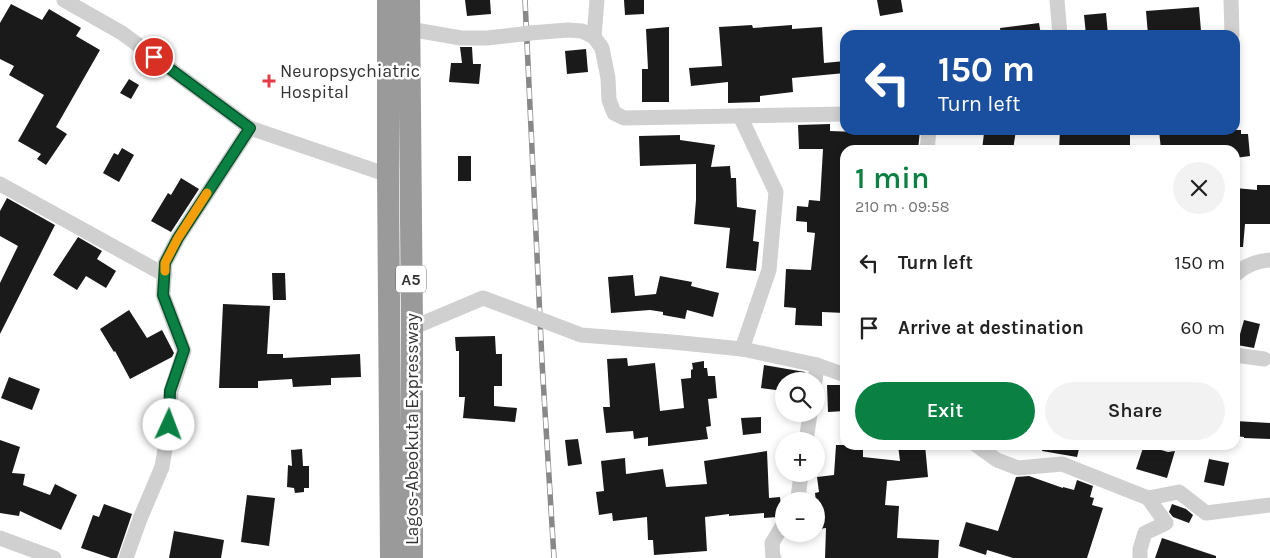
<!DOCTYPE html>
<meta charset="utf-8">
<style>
body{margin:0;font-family:Karla,sans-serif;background:#f2f2f2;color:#222;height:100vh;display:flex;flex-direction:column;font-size:19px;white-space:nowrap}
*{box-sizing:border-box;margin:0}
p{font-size:16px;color:#767676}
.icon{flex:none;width:28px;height:28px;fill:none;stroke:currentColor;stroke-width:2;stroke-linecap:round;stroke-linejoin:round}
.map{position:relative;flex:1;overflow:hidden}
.details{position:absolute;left:840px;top:145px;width:400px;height:305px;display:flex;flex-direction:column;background:#fff;border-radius:15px;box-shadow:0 2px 8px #0003}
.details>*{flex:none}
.hud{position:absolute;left:840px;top:30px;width:400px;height:105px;border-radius:15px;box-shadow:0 2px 8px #0003;background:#1a4fa0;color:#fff;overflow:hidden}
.tools{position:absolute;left:775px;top:372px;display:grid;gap:10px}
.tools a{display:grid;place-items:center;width:50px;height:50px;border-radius:50%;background:#fff;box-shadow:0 2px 8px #0003;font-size:25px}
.pin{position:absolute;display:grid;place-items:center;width:42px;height:42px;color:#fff;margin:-21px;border:2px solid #fff;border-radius:50%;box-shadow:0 1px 5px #0007}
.me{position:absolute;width:55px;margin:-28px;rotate:2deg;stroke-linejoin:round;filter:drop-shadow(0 0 4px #0008)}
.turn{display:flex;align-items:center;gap:18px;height:105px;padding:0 15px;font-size:22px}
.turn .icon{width:65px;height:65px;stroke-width:2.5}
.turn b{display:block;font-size:35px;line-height:42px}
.round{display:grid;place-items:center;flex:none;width:52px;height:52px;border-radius:26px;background:#f2f2f2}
.headline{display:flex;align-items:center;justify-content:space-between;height:85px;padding:0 15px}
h1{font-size:30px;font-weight:600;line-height:38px;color:#0b8043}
.button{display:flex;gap:10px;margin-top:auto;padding:10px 15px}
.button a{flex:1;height:58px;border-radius:30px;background:#0b8043;color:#fff;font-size:20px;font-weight:600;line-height:58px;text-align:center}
.button a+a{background:#f2f2f2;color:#222}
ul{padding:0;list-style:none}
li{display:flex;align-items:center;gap:15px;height:65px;padding:0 15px}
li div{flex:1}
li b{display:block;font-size:19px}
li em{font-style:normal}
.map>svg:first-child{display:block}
</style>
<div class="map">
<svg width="1270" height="558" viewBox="0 0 1270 558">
<rect width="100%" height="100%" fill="#fff"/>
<g fill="#1a1a1a">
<polygon points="465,0 490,0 491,14 467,16"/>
<polygon points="624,0 644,0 644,14 625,15"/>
<polygon points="877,0 901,0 903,12 880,16"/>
<polygon points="11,4 42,20 49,9 81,28 76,36 100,50 56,127 67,134 46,165 37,159 41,154 18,141 44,95 9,75 14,66 0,59 0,23"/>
<polygon points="1199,7 1201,31 1148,35 1146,11"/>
<polygon points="1106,13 1108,35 1086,35 1084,15"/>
<polygon points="1039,23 1041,35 1001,35 1000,28"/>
<polygon points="752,25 753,28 792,25 792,29 822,27 824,63 845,61 845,73 792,78 793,92 760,96 760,102 728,103 728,82 691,86 689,68 722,66 719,27"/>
<polygon points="669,27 669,102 642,102 642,69 648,69 646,29"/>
<polygon points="460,47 472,47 473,64 481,64 479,84 449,82 451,63 462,63"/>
<polygon points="586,49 588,72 567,74 565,51"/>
<polygon points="129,79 139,85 131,99 120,93"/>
<polygon points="830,124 830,131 883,133 883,130 920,130 918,150 845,150 845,313 822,312 822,326 795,325 796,308 784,307 786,269 811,270 815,233 807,232 807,222 796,221 797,206 808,207 809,200 820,201 823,149 799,149 798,125"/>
<polygon points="997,130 1016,130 1013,150 982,150 984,133 998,135"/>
<polygon points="1060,130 1130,130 1130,150 1059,150"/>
<polygon points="1159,130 1189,130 1189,133 1220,130 1241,130 1241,134 1248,134 1250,156 1235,158 1235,150 1161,150"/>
<polygon points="680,135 680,140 715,145 711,167 730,166 731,178 736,178 737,207 756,210 753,241 759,242 756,271 726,268 730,228 694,224 696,200 696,164 640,166 639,136"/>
<polygon points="122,148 134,155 119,182 103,173 114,153 118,155"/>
<rect x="458" y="156" width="13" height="25"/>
<polygon points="181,178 199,189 171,232 151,221 168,193 171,195"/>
<polygon points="1257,185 1270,185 1270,224 1245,224 1243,247 1235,247 1235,188 1257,190"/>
<polygon points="7,198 55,225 0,334 0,283 18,246 0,236 0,211"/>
<polygon points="78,237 102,251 97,259 116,271 106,288 86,276 77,290 53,275"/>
<polygon points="272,273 285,273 286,300 273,300"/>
<polygon points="633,275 635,296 656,294 660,276 692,282 691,286 719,293 713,317 687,310 685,319 663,315 663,312 650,310 611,313 608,277"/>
<polygon points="223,304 270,306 267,354 283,354 283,358 360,354 361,377 331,378 331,385 293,387 292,379 258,381 258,388 219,388"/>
<polygon points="129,310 147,338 162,330 174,353 172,357 130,379 115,351 114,352 100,329"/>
<polygon points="1244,320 1260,324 1254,348 1237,345"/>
<polygon points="495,336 496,354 502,354 502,386 494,386 494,406 517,408 515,422 463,418 465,397 459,397 459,351 456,351 455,337"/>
<polygon points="627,358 628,366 655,363 660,411 684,408 681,379 691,378 691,370 693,369 692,363 704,361 704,368 707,368 708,376 715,376 717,398 708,399 711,426 706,427 708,439 648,446 648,437 634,439 633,431 606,433 603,407 610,407 607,359"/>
<polygon points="764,365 805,372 804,381 784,381 784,391 761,388"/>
<polygon points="9,377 40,389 32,410 1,398"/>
<polygon points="827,385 845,385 845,411 828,412"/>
<polygon points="761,417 761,433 743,435 741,418"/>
<polygon points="1235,421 1270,423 1270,439 1244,438 1244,437 1235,436"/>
<polygon points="578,439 582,464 568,466 565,440"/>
<polygon points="0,440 20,447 12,473 25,474 23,485 50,495 55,484 77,495 61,530 20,511 19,516 0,513"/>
<polygon points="836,445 863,445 863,457 900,461 898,445 925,445 928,477 887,481 885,505 899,506 897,538 939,540 938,558 825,558 826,528 819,529 815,493 819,492 817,477 834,475"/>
<polygon points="1043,445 1080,445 1077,457 1042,451"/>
<polygon points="1144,445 1168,452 1175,451 1167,478 1136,469"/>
<polygon points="302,449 303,466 309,466 309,488 304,488 304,492 295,493 294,488 287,487 288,465 292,466 291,450"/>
<polygon points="767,451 769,498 780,497 782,514 777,517 764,518 764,513 729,516 729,514 705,517 707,551 654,555 653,540 648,540 647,517 613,521 612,513 599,515 596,492 604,491 601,461 625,458 626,474 663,469 666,487 707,484 704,461"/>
<polygon points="1209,459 1229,463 1224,486 1204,482"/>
<polygon points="1029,476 1063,488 1063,487 1074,490 1077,480 1093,486 1090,497 1094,498 1092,505 1103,508 1087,558 1013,558 987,550 986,555 959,546 966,522 998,531 1016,477"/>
<polygon points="247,495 275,498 269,546 241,542"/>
<polygon points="104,504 132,514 117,558 111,558 81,548 93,515 99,517"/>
<polygon points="1172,504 1186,509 1193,515 1189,523 1173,517 1169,512"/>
<polygon points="174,531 224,540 221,558 169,558"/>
<polygon points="1162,538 1216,556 1216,558 1155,558"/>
</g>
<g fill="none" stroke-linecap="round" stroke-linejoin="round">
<g stroke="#d0d0d0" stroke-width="15">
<polyline points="64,0 122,33 250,128 388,175"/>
<polyline points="1057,0 1060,35"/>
<polyline points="1231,0 1232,35"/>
<polyline points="409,29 461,38 487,38 523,34"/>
<polyline points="530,33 568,30 582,31 594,37 602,48 608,78 609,100 614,113 624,118 845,114"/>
<polyline points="594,37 597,0"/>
<polyline points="740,116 776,192 769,270 742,349"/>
<polyline points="927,150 929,130"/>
<polyline points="0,184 165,275"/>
<path d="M1235,275C1245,265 1256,261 1270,260"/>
<polyline points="547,322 581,335 672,342 742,349 817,365 845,375"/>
<polyline points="412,328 483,298 534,317"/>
<polyline points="1235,355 1264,359"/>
<polyline points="815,381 817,365"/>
<polyline points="806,441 810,414"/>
<polyline points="976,445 997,460 1018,468 1062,464 1148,498 1179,492 1206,513 1270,505"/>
<polyline points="796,501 798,498 801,474"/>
<polyline points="0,538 54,558"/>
<polyline points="126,558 140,519 162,467 169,425 171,391 184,351 163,295 165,263 178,238 250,128"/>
<polyline points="774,558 773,558 772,543 784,523"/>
<polyline points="1140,558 1140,549 1145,533 1166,523 1148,498"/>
</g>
<g stroke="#9a9a9a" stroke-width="22">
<polyline points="388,0 388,175 391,558"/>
<polyline points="409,0 412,328 412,558"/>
</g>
<defs>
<polyline id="rail" points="525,0 542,362 554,558"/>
</defs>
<use href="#rail" stroke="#888" stroke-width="5.5"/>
<use href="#rail" stroke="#fff" stroke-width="4" stroke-dasharray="11" stroke-linecap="butt"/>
<g stroke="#d0d0d0" stroke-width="15">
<polyline points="523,34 530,33"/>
<polyline points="534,317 547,322"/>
</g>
</g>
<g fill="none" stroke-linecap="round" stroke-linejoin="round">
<defs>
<polyline id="route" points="154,57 250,128 178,238 165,263 163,295 184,350 170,391 169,425"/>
</defs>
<use href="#route" stroke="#07532c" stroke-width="12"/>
<use href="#route" stroke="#0b8043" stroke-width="9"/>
<polyline stroke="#f59e0b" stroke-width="9" points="165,271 165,263 178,238 207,193"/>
</g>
<path fill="#e63946" stroke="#fff" stroke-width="2" d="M266.5 73.5h5v5h5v5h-5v5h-5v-5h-5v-5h5z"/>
<g text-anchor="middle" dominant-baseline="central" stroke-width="5" stroke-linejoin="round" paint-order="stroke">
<rect fill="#fff" stroke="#707070" stroke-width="1" x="396" y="265.5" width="30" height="27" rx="4"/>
<g font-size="16" font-weight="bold" fill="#333">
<text x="411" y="279">A5</text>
</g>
<g font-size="18" fill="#333" stroke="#fff" text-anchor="start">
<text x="280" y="71">Neuropsychiatric<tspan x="280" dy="21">Hospital</tspan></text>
</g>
<g font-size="18" fill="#333" stroke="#fff">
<text transform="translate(412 429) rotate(-90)">Lagos-Abeokuta Expressway</text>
</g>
</g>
</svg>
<div class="tools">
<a><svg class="icon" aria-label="search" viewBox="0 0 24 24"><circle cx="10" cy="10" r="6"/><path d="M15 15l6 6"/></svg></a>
<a>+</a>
<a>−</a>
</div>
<div class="pin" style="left:154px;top:57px;background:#d93025"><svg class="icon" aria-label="arrive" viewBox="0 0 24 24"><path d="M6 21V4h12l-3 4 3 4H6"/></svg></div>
<svg class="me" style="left:169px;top:425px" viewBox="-20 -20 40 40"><circle r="19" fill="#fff"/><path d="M0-13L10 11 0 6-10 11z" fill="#0b8043"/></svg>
<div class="hud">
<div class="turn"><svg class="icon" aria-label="left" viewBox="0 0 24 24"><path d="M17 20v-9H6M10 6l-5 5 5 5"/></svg><div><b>150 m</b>Turn left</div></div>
</div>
<section class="details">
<div class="headline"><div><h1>1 min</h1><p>210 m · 09:58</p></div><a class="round"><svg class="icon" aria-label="close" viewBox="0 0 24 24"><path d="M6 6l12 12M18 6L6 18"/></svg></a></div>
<ul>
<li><svg class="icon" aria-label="left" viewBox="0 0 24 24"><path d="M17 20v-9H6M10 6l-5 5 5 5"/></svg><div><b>Turn left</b></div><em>150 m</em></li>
<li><svg class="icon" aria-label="arrive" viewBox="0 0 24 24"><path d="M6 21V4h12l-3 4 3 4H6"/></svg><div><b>Arrive at destination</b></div><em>60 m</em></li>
</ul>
<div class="button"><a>Exit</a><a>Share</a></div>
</section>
</div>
